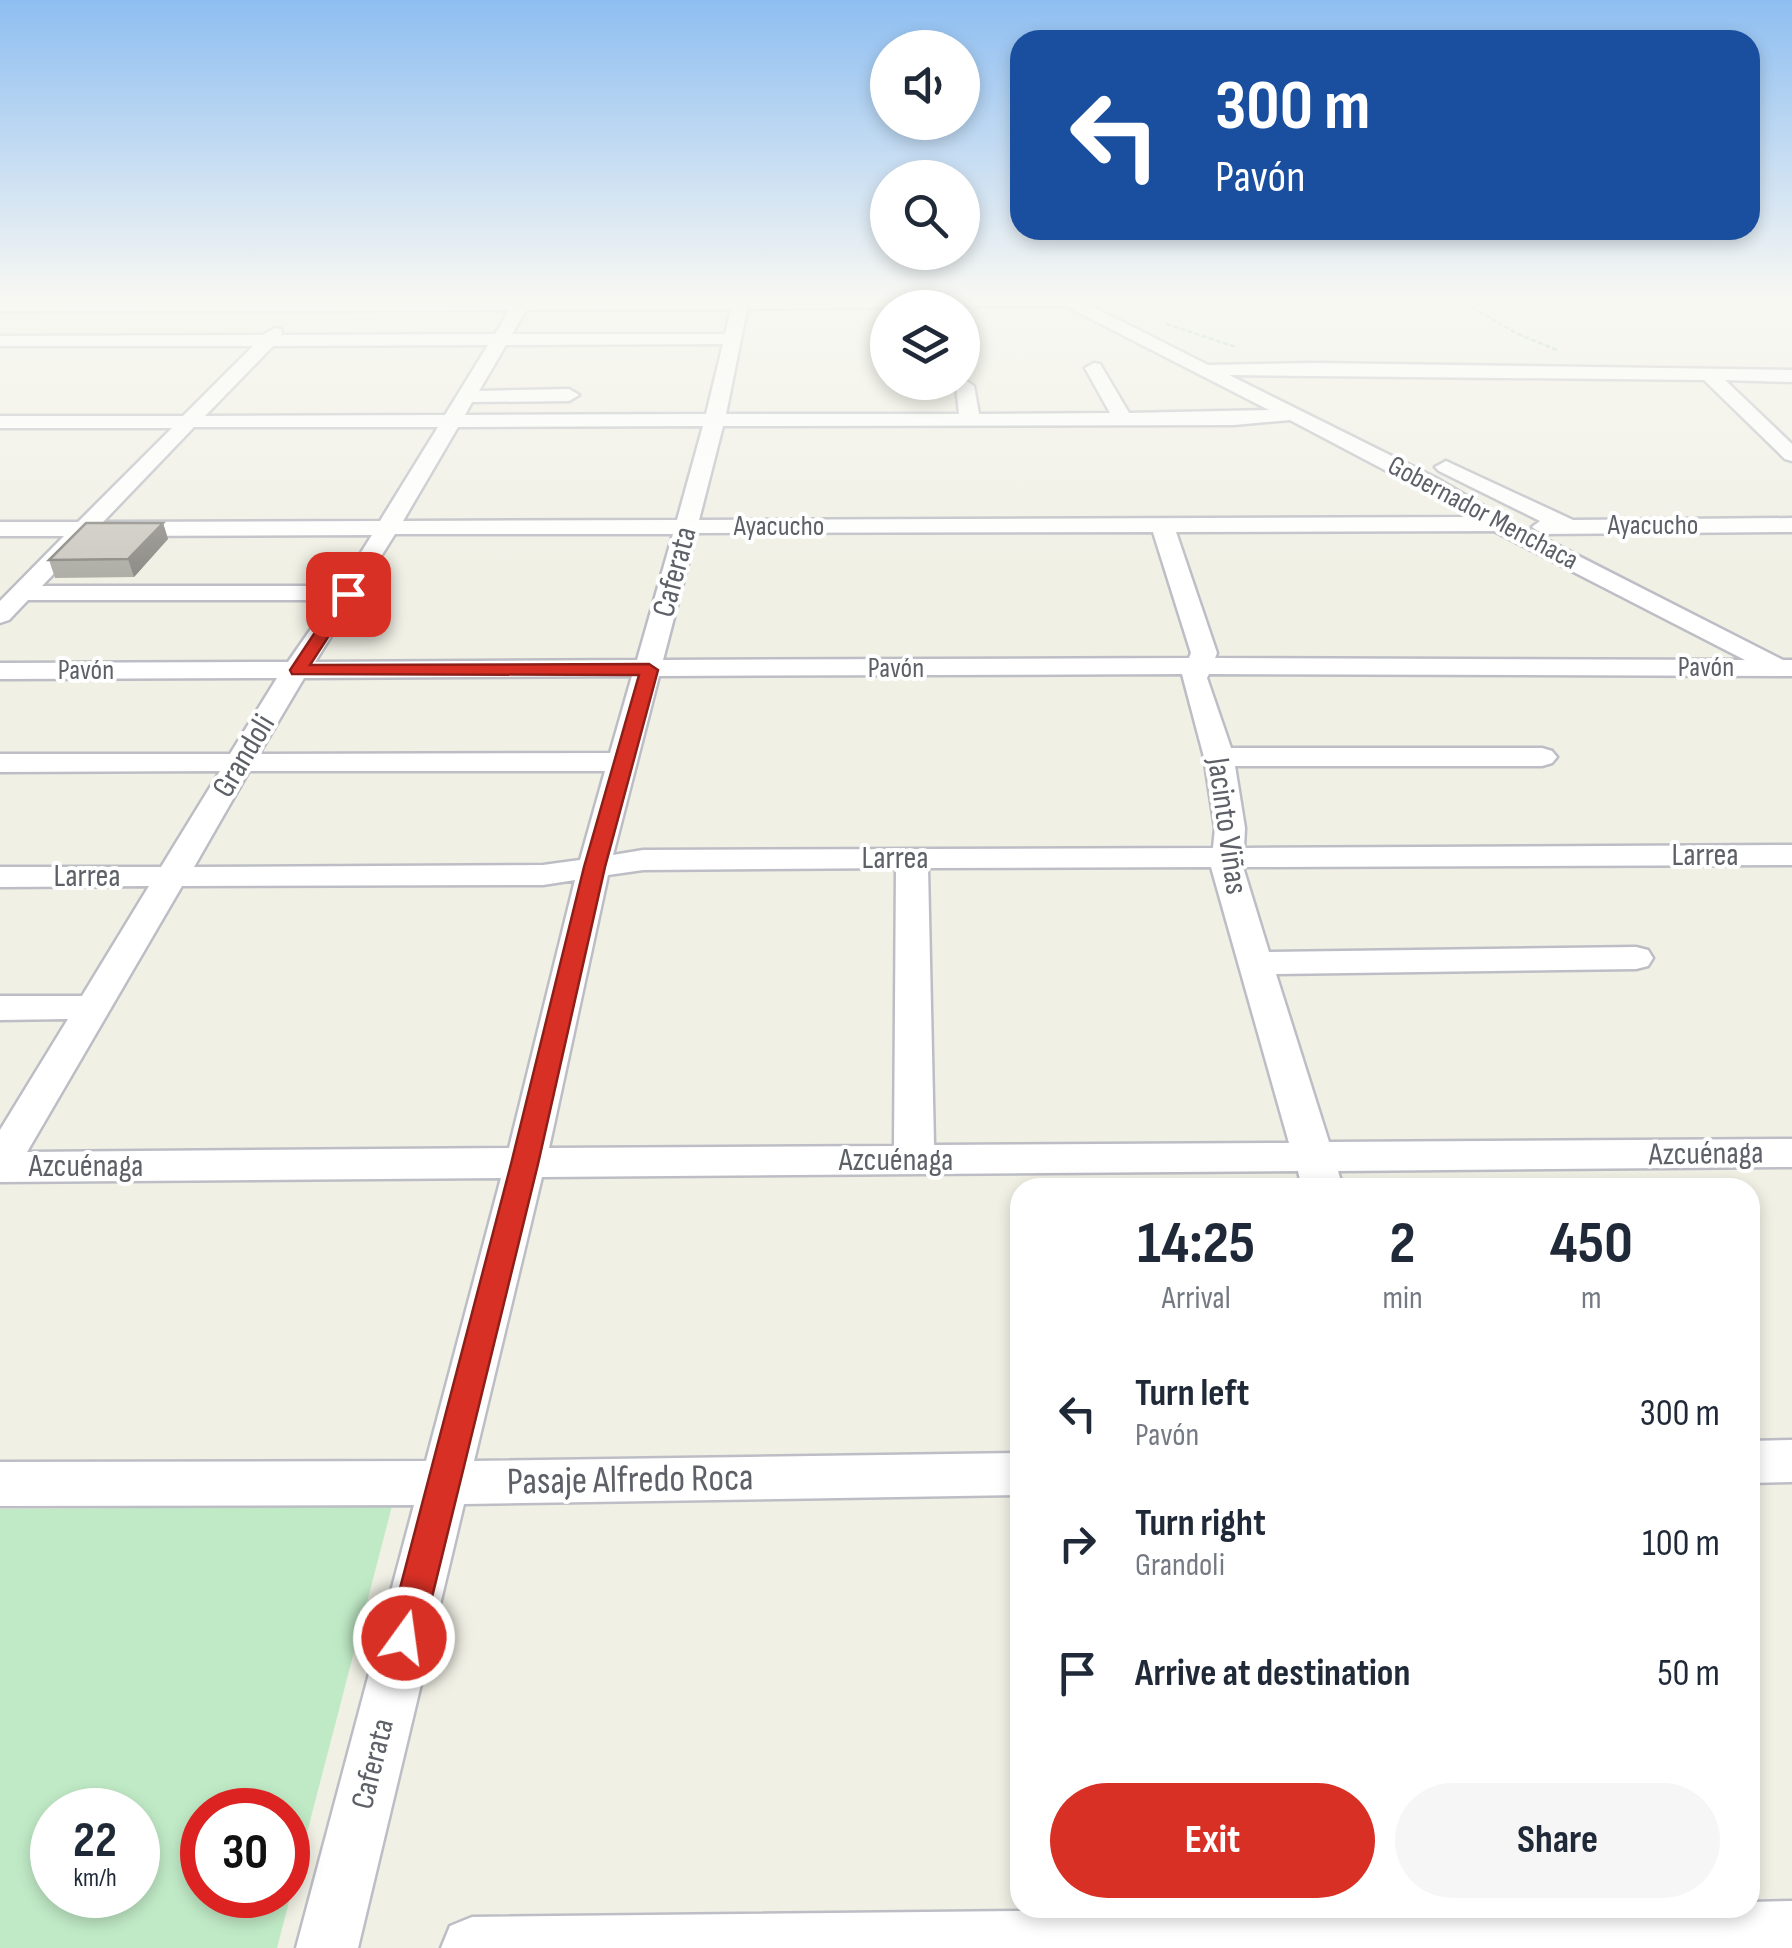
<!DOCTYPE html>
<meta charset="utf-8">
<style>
body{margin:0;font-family:"Sofia Sans Condensed",sans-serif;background:#f6f6f7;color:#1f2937;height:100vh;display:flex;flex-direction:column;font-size:38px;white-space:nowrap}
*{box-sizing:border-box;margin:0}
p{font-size:32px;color:#747a83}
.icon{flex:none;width:55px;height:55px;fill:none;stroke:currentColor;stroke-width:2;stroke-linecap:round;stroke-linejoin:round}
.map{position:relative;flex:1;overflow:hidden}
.drawer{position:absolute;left:1010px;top:1178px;width:750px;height:740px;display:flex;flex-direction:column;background:#fff;border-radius:30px;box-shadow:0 5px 15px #0003}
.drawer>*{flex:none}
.hud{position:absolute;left:1010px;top:30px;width:750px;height:210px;border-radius:30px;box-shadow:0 5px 15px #0003;background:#1a4fa0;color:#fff;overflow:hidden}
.buttons{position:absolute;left:870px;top:30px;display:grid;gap:20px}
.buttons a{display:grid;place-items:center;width:110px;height:110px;border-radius:50%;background:#fff;box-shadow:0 5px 15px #0003;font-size:50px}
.speed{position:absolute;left:30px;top:1788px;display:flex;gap:20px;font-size:50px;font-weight:700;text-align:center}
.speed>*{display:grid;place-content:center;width:130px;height:130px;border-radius:50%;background:#fff;box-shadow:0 5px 15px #0003;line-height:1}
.speed small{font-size:25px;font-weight:400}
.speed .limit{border:15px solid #d22;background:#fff;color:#111}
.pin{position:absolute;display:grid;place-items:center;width:85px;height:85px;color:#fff;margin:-42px;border-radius:20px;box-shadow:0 5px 15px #0006}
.me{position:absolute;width:110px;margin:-55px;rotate:14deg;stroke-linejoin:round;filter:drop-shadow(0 0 8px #0008)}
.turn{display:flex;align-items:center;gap:35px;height:210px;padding:0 40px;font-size:45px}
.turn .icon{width:130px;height:130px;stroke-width:2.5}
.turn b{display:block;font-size:70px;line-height:85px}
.eta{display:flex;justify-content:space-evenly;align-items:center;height:170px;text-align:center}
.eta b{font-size:60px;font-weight:700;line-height:70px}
.action{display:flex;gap:20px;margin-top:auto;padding:20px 40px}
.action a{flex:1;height:115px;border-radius:60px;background:#d93025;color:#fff;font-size:40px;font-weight:700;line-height:115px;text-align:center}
.action a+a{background:#f6f6f7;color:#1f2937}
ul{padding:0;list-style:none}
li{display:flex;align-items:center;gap:30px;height:130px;padding:0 40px}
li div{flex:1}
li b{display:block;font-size:38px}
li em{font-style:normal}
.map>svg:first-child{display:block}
</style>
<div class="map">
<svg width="1792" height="1948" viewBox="0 0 1792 1948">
<rect width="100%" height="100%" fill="#f0f0e5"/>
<path fill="#c0eac6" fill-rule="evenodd" d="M392,1506L277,1948H0V1509ZM52,1810H138V1895H52ZM202,1810H288V1895H202Z"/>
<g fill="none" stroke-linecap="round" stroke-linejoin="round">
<defs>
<g id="minor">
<path d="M1079,300L1208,365L1316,363L1792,370V382L1725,380L1792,444V461L1785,459L1704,380L1229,375L1436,478L1506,519L1783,660H1792V676L1209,674L1207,678L1231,748H1542L1552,751L1557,757L1552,763L1542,766H1235L1245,828L1244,848L1792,845V865L1243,867L1269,952L1636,947L1648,950L1653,958L1648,966L1636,969L1276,974L1329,1142L1792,1139V1167L1338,1171L1343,1188H1302L1298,1171L542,1177L474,1461L1020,1453V1495L464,1504L358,1948H296L414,1505L0,1506V1462L426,1461L501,1178L0,1182V1130L68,1019L0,1020V996H82L149,886L0,887V867H161L220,771L0,772V754H230L277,678L0,679V663L288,662L331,600H28L9,620L0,623V601L64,536H0V522H78L172,428H0V416H183L253,346H0V336L263,335L275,328L281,329L282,335L495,334L510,310L0,311V301ZM1064,305L1269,410L1129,413L1100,364L1094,363L1085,368L1110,413L979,414L974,386L965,380L956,386L959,414H726L747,309ZM731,309L725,334H512L526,310ZM723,344L706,414L465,415L472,402L569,401L579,395L569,389L479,391L506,345ZM488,345L445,415L205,416L273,346ZM1290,420L1474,517L699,520L723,426L1234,425ZM703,426L677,520L403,521L458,427ZM194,427H438L380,521L103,522ZM1494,531L1745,660L1215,658L1217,653L1176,532ZM1153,532L1191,653L1189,658L663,660L696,533ZM395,534H673L637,660L315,662ZM372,535L340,586H42L90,536ZM1182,674L1204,757L1215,828L1213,848L643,850L613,855L659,676ZM632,676L610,753L259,754L304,678ZM249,771H605L580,860L543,865L194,867ZM1211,867L1289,1143L934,1145L928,868ZM896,868L894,1146L549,1148L608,875L643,870ZM575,880L509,1148L27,1152L182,886L543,885Z"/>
<polygon points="1446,461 1573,520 1792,518 1792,532 1543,534 1532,527 1540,521 1439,471 1435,467"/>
<polygon points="1792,1440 1792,1482 1750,1483 1750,1441"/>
<polygon points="1792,1901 1792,1948 441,1948 450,1926 472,1917 1275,1908 1750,1908 1750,1902"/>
</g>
</defs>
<use href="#minor" stroke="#bdbec5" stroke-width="5"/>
<g stroke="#97c9ac" stroke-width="2.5" stroke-dasharray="5 2.5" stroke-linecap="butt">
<polyline points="1459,300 1518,334 1557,350"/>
<polyline points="1166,324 1236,347"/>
</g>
<use href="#minor" fill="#fff" fill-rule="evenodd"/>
</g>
<polygon fill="#afaea7" points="163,523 168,539 134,577 55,578 49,560"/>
<polygon fill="#8f8d88" points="163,523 168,539 134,577 128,559"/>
<polygon fill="#cccac2" stroke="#8f8d88" stroke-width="2.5" points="86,523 163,523 128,559 49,560"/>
<linearGradient id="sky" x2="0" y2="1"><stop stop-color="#8ebef1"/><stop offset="0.52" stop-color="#f8f8f3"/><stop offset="1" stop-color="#f8f8f3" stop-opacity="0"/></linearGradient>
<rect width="1792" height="573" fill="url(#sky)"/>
<polygon fill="#d93025" stroke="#8d1f18" stroke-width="2.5" points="348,589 356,594 310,665 649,664 658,670 605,867 538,1164 422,1638 416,1650 404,1655 392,1650 387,1638 511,1164 584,867 639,675 292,674 290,670 343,590"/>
<g text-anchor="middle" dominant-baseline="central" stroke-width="8" stroke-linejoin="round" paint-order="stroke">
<g font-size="28" fill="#5d6067" stroke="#fff">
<text transform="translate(1483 513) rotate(28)">Gobernador Menchaca</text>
<text x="1653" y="525">Ayacucho</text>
<text x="779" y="526">Ayacucho</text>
<text x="1706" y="667">Pavón</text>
<text x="896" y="668">Pavón</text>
<text x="86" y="670">Pavón</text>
</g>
<g font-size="32" fill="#5d6067" stroke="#fff">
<text transform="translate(675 572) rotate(-75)">Caferata</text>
<text transform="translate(244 756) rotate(-59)">Grandoli</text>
<text transform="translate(1227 826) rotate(82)">Jacinto Viñas</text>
<text x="1705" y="855">Larrea</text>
<text x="895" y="858">Larrea</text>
<text x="87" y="876">Larrea</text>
<text transform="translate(1706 1154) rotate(-1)">Azcuénaga</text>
<text x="896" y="1160">Azcuénaga</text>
<text x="86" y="1166">Azcuénaga</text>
<text transform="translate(373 1764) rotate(-76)">Caferata</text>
</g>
<g font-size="38" fill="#5d6067" stroke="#fff">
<text transform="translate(630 1480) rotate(-1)">Pasaje Alfredo Roca</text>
</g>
</g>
</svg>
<div class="buttons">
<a><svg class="icon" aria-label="sound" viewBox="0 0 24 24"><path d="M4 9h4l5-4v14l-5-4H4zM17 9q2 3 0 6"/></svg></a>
<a><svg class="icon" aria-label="search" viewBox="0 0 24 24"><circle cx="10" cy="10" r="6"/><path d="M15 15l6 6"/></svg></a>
<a><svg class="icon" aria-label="layers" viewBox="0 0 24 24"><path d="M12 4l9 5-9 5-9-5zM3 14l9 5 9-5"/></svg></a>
</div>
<div class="speed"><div>22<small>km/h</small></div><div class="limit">30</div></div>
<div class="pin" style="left:348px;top:594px;background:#d93025"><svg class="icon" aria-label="arrive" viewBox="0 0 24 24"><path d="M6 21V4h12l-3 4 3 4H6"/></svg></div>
<svg class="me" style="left:404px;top:1638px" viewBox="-20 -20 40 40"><circle r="17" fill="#d93025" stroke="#fff" stroke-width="3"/><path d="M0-11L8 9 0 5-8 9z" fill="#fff"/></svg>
<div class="hud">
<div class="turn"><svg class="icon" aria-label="left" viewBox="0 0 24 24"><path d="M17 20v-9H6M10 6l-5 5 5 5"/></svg><div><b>300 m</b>Pavón</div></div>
</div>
<section class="drawer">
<div class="eta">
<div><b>14:25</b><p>Arrival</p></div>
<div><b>2</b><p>min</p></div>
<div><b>450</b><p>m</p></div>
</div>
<ul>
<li><svg class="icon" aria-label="left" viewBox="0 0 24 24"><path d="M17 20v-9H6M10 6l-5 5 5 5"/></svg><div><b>Turn left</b><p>Pavón</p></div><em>300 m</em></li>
<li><svg class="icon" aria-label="right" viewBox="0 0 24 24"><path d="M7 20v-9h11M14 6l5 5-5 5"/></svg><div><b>Turn right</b><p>Grandoli</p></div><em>100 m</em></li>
<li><svg class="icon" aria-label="arrive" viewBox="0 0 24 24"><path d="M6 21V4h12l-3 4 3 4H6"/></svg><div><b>Arrive at destination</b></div><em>50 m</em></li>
</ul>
<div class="action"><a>Exit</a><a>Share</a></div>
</section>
</div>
